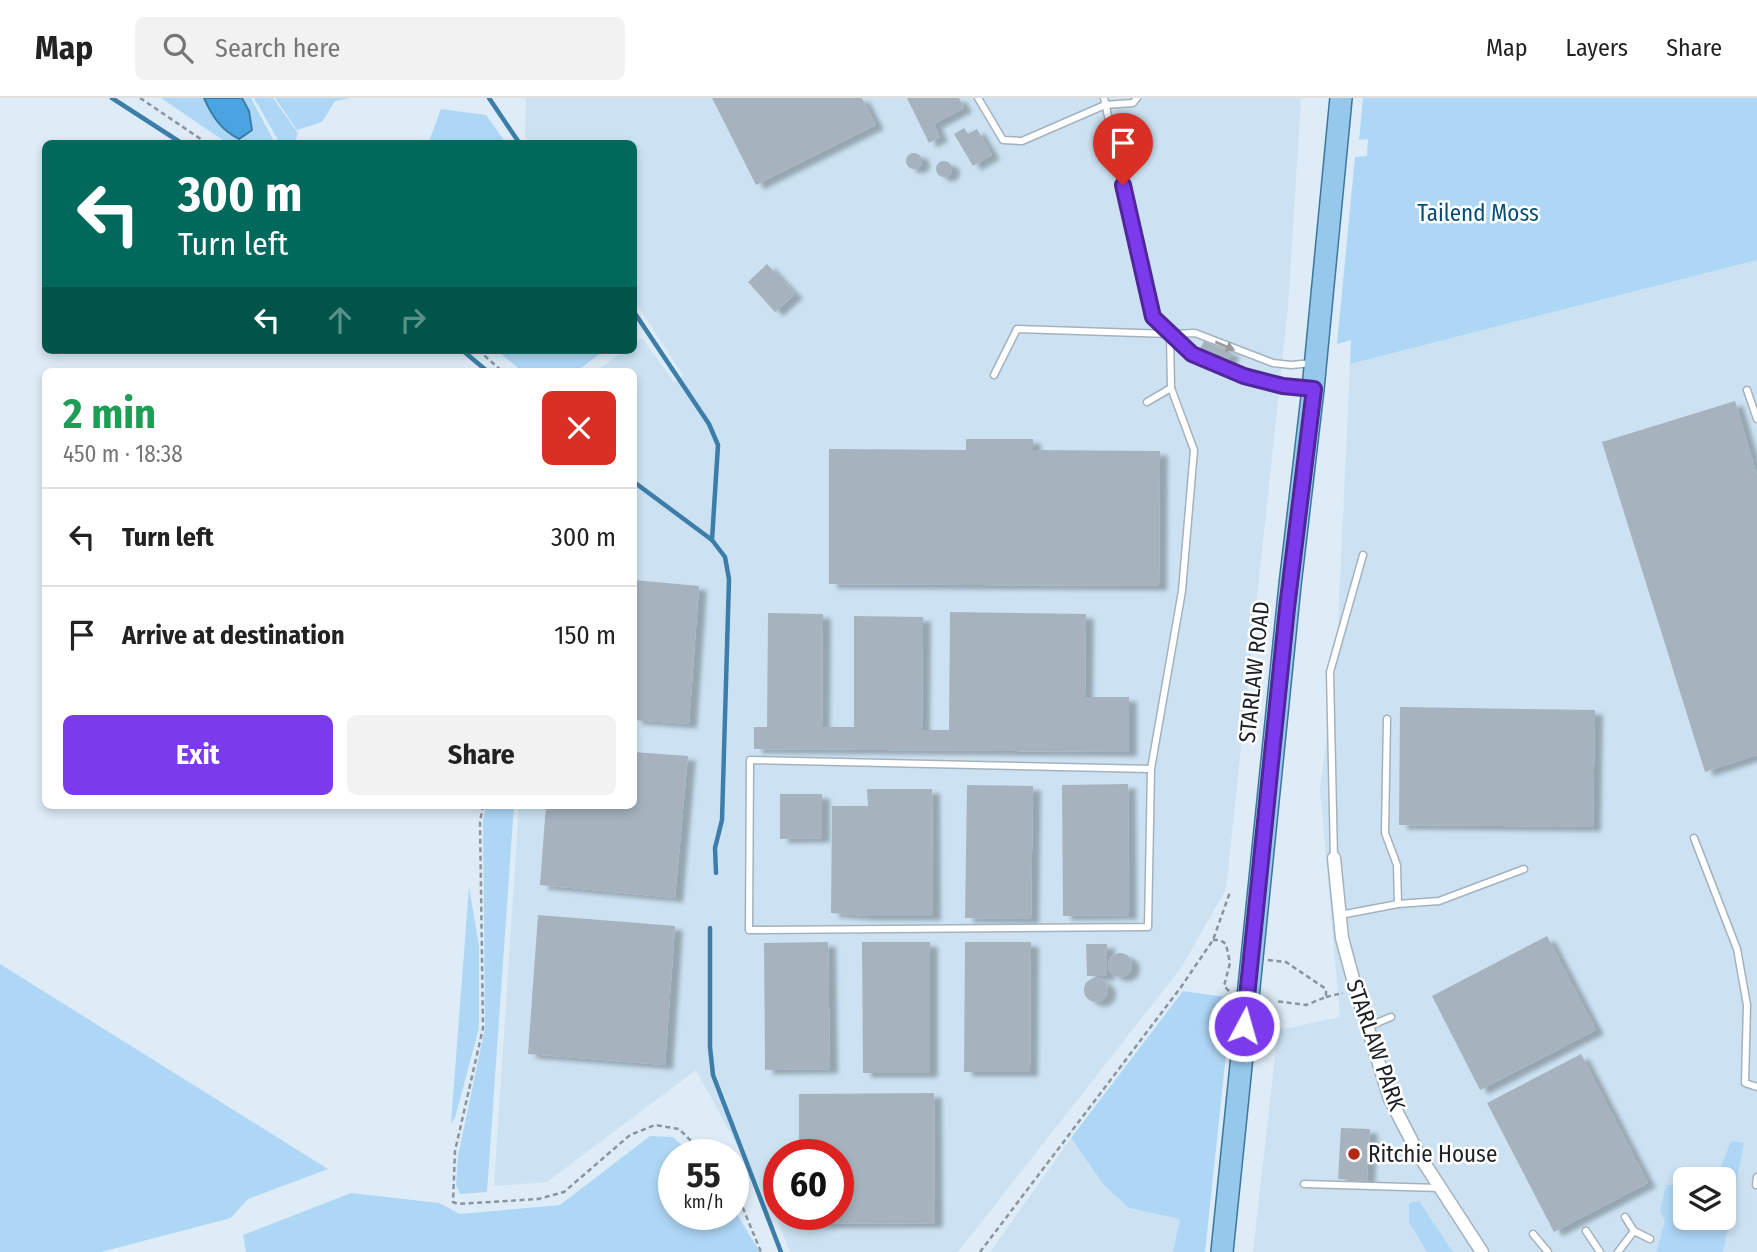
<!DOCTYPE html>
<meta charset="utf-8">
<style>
body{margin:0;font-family:"Fira Sans Condensed",sans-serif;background:#f2f2f2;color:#222;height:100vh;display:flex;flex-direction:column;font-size:26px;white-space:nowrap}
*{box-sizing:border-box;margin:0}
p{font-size:23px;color:#767676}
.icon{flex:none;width:38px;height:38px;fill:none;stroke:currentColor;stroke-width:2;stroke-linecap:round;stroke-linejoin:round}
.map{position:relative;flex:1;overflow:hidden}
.details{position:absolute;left:42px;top:270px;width:595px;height:441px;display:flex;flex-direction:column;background:#fff;border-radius:10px;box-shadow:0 4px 10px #0003}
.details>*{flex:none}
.hud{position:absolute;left:42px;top:42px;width:595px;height:214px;border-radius:10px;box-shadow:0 4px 10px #0003;background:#00695c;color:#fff;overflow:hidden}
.fabs{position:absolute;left:1673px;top:1069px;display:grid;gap:14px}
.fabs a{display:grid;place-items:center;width:63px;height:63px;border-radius:10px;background:#fff;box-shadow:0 4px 10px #0003;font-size:35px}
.speed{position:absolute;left:658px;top:1041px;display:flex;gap:14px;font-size:35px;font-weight:700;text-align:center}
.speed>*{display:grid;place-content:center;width:91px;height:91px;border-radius:50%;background:#fff;box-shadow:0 4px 10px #0003;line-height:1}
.speed small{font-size:18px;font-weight:400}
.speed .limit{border:10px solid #d22;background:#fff;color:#111}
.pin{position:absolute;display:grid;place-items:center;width:60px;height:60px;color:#fff;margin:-72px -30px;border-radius:50% 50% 50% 0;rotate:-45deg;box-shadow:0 0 7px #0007}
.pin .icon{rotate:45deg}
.me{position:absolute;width:77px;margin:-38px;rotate:6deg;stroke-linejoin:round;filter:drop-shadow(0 0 5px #0008)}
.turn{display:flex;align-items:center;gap:24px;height:147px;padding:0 21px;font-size:32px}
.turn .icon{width:91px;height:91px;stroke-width:2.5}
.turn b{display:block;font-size:49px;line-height:60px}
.lanes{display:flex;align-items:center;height:66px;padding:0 21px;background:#0003;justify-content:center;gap:35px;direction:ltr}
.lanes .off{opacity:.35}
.round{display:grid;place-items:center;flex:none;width:74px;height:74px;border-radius:10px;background:#f2f2f2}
.headline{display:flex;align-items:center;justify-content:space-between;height:119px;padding:0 21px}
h1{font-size:42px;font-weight:700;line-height:52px;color:#1e9e55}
.button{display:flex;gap:14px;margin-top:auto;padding:14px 21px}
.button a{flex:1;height:80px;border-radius:10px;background:#7c3aed;color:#fff;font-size:28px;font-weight:700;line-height:80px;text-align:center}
.button a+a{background:#f2f2f2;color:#222}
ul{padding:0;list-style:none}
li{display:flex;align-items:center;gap:21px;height:98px;padding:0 21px;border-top:2px solid #e0e0e0}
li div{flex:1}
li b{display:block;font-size:26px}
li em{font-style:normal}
header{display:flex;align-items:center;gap:42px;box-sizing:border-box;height:98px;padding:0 35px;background:#fff;border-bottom:2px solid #e0e0e0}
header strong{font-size:33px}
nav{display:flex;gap:38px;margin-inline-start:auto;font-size:24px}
.search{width:490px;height:63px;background:#f2f2f2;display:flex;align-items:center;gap:18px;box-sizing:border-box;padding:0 24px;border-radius:10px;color:#767676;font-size:26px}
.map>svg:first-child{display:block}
</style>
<header>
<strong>Map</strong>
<div class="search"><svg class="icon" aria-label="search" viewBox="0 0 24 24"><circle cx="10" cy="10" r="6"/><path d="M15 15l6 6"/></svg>Search here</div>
<nav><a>Map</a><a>Layers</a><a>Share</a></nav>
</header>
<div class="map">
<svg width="1757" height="1154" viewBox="0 0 1757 1154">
<defs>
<filter id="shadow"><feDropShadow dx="8" dy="4.5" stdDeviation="2" flood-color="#0004"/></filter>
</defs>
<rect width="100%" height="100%" fill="#deecf8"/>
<g fill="#cce2f2" fill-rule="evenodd">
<path d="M526,0H1301L1288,209L1226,791L1181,870L958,1154H790L777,1121L696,972L547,1084L494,1088L519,707H634V273H596L625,252H634V246L642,240L675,285L683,277L634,202V46L530,45L525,39ZM779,1057H838V1116H779Z"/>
<path d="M1757,162V1154H1253L1278,932L1340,919L1320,691L1336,570L1350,266ZM1685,1082H1724V1120H1685Z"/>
<polygon points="1071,1040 1103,1086 1129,1110 1180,1121 1173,1154 990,1154"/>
</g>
<g fill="#aed7f6">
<polygon points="161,0 251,0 275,45 227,45"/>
<polygon points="254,0 273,0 298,35 295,45 279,44"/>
<polygon points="275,0 351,0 335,3 322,24 297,32"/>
<polygon points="1363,0 1757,0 1757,162 1350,266 1351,242 1337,246 1355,59 1367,58 1368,41 1359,42"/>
<polygon points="441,11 486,17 506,45 428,46"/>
<polygon points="496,252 605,252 577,273 522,273"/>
<polygon points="486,707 514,707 487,1094 460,1096 456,1087 458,1058 485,930 483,723"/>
<polygon points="469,789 479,848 479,930 455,1020 451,1025"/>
<polygon points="0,866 328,1071 248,1101 231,1120 101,1154 0,1154"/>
<polygon points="1183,893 1232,900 1205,1154 1173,1154 1180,1121 1129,1110 1103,1086 1071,1040"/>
<polygon points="650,1038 673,1039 692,1057 674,1057 674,1116 733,1116 733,1110 760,1154 246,1154 243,1137 351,1095 439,1105 460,1116 560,1107"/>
<polygon points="1731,1043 1744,1045 1723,1154 1656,1154 1665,1123 1660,1113 1666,1087 1685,1087 1685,1120 1724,1120 1724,1082 1716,1081"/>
<polygon points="1419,1103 1453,1154 1427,1154 1409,1124 1409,1105"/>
</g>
<path fill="#49a4e1" stroke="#3c7da9" stroke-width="2" d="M204,0H242L249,13L252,32L239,41C221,32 212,18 204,0Z"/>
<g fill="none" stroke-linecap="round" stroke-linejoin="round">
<g stroke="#3c7da9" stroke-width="4.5">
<polyline points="112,0 183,46"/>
<polyline points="489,0 520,46"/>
<polyline points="634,214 709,326 718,347 712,442 725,459 729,481 722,722 715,750 716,775"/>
<polyline points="462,252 487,273"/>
<polyline points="634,384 712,442"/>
<polyline points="710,830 710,949 713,977 781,1154"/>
</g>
</g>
<g fill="#a6b3be" filter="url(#shadow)">
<polygon points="712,0 862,0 876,27 756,87"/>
<polygon points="907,0 959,0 964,10 934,26 940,39 929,45"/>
<polygon points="964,30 968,36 977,31 992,57 973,68 954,36"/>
<circle cx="914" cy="63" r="8"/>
<circle cx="944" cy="71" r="8"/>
<polygon points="767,166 795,196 775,214 748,184"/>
<polygon points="1204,243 1232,255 1227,265 1199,253"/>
<polygon points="1735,303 1757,377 1757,657 1705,674 1602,344"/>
<polygon points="966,341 1033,341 1033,352 1160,353 1159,488 829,486 829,351 966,352"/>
<polygon points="634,482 699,488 689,626 634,622"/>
<polygon points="950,514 1086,516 1085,599 1129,599 1129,654 754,651 754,629 767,629 768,515 823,516 822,629 854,629 854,518 923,519 922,632 949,632"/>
<polygon points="1400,609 1595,612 1593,729 1399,727"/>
<polygon points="634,654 688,658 675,800 540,787 546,707 634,707"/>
<polygon points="1128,686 1129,817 1063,818 1062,687"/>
<polygon points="967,687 1033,688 1031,821 965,820"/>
<polygon points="867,691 932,691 933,818 868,818 831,815 832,708 868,708"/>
<polygon points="780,696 822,696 822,740 780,741"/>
<polygon points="538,817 675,828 665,967 528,956"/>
<polygon points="1547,838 1596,932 1480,992 1432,898"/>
<polygon points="828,844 830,971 765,972 764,845"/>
<polygon points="862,844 930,844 930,975 863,975"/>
<polygon points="965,844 1031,844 1030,974 964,974"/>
<polygon points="1086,846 1107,846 1107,878 1087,878"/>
<circle cx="1120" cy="867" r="12"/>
<circle cx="1096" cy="892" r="12"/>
<polygon points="1581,956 1648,1085 1554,1134 1487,1005"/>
<polygon points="934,995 935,1125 799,1126 799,1116 838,1116 838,1057 799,1057 799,996"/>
<polygon points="1341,1030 1370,1031 1367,1083 1338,1081"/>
</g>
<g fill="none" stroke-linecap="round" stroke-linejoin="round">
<defs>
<g id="lane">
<polyline points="978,0 1003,42 1022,43 1105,7 1133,5 1137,0"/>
<polyline points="1104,0 1153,219 1170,236 1171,290 1194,352 1182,493 1151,671 1148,829 749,832 750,662 1151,671"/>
<polyline points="994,277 1017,231 1170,236"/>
<polyline points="1308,290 1283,288 1244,278 1192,256 1170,236 1195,235 1273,265 1291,267 1313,265"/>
<polyline points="1747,292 1757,321"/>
<polyline points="1147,304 1171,290"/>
<polyline points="1694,740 1737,851 1747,907 1745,985 1757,989"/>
<polyline points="1334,760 1330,574 1363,457"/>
<polyline points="1398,806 1439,803 1524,771"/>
<polyline points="1340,817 1398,806 1397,767 1385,735 1387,621"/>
<polyline points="1367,929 1391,919"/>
<polyline points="1304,1086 1439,1090"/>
<polyline points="1756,1087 1757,1079"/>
<polyline points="1625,1119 1634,1133 1650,1141"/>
<polyline points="1586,1133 1600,1154"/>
<polyline points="1533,1136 1548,1154"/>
<polyline points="1618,1154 1634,1133"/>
</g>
<polyline id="street" points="1334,760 1342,840 1356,892 1390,1001 1419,1057 1482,1154"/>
<polyline id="primary" points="1222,1154 1290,487 1313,291 1341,0"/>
</defs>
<use href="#lane" stroke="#a4b2bd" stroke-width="9"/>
<use href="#street" stroke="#a4b2bd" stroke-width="15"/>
<use href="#primary" stroke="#3d769d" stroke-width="24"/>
<g stroke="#8a949c" stroke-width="2.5" stroke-dasharray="5 3.5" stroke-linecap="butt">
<polyline points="140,0 208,46"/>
<polyline points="478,252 502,273"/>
<polyline points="483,707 480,724 483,930 455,1053 453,1104 458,1106 538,1101 564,1094 630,1037 655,1027 679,1031 705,1057"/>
<polyline points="1213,842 1220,842 1226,846 1230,865 1224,888 1230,894"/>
<polyline points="1268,862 1286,864 1326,891 1326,899 1306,907 1275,903"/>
<polyline points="1326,899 1343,895"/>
<polyline points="733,1086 761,1154"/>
<polyline points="980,1154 1181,889 1213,842 1230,794"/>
</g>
<use href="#lane" stroke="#fff" stroke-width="6"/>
<use href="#street" stroke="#fff" stroke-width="12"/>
<use href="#primary" stroke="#95c8eb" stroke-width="21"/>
</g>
<defs><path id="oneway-solid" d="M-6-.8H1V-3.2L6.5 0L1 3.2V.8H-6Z" transform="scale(1.75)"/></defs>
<use fill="#999b9d" href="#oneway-solid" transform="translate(1225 248) rotate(23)"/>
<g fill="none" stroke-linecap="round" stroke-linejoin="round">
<defs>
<polyline id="route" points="1123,87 1153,219 1192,256 1244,278 1283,288 1314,291 1287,510 1244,928"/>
</defs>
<use href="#route" stroke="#51269a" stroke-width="18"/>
<use href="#route" stroke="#7c3aed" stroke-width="12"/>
</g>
<circle fill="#b52815" stroke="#fff" stroke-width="2.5" cx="1354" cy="1056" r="7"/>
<g text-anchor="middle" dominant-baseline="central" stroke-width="5" stroke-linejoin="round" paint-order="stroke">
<g font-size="23" fill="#054e76" stroke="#fff">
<text x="1478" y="115">Tailend Moss</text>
</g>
<g font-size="23" fill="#1c2125" stroke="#fff">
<text transform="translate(1254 574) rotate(-84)">STARLAW ROAD</text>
<text transform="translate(1376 947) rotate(71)">STARLAW PARK</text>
</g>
<g font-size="23" fill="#1c2125" stroke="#fff" text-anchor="start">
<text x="1368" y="1056">Ritchie House</text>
</g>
</g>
</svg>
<div class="fabs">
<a><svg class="icon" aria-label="layers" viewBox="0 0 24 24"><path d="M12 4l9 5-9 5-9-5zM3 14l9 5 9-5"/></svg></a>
</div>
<div class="speed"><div>55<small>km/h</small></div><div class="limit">60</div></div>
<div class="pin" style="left:1123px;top:87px;background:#d93025"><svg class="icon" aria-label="arrive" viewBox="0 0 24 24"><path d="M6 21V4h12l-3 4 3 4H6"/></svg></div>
<svg class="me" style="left:1244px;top:928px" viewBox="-20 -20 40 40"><circle r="17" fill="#7c3aed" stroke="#fff" stroke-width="3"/><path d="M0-11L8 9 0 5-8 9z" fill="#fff"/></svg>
<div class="hud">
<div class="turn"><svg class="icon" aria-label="left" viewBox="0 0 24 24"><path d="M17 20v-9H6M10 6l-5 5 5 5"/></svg><div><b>300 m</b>Turn left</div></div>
<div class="lanes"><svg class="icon" aria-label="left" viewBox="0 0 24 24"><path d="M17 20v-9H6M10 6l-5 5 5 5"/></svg><svg class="icon off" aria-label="ahead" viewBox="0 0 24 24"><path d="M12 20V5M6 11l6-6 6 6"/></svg><svg class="icon off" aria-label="right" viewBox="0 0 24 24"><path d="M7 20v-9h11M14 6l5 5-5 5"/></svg></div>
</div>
<section class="details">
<div class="headline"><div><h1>2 min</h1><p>450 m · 18:38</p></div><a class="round" style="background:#d93025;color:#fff"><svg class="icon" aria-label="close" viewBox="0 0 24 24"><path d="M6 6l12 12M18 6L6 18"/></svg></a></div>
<ul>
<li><svg class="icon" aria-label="left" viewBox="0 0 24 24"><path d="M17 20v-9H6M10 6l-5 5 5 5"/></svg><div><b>Turn left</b></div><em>300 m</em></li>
<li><svg class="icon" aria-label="arrive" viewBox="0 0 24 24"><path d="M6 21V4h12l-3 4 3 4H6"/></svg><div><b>Arrive at destination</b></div><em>150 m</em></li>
</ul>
<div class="button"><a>Exit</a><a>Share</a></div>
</section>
</div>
